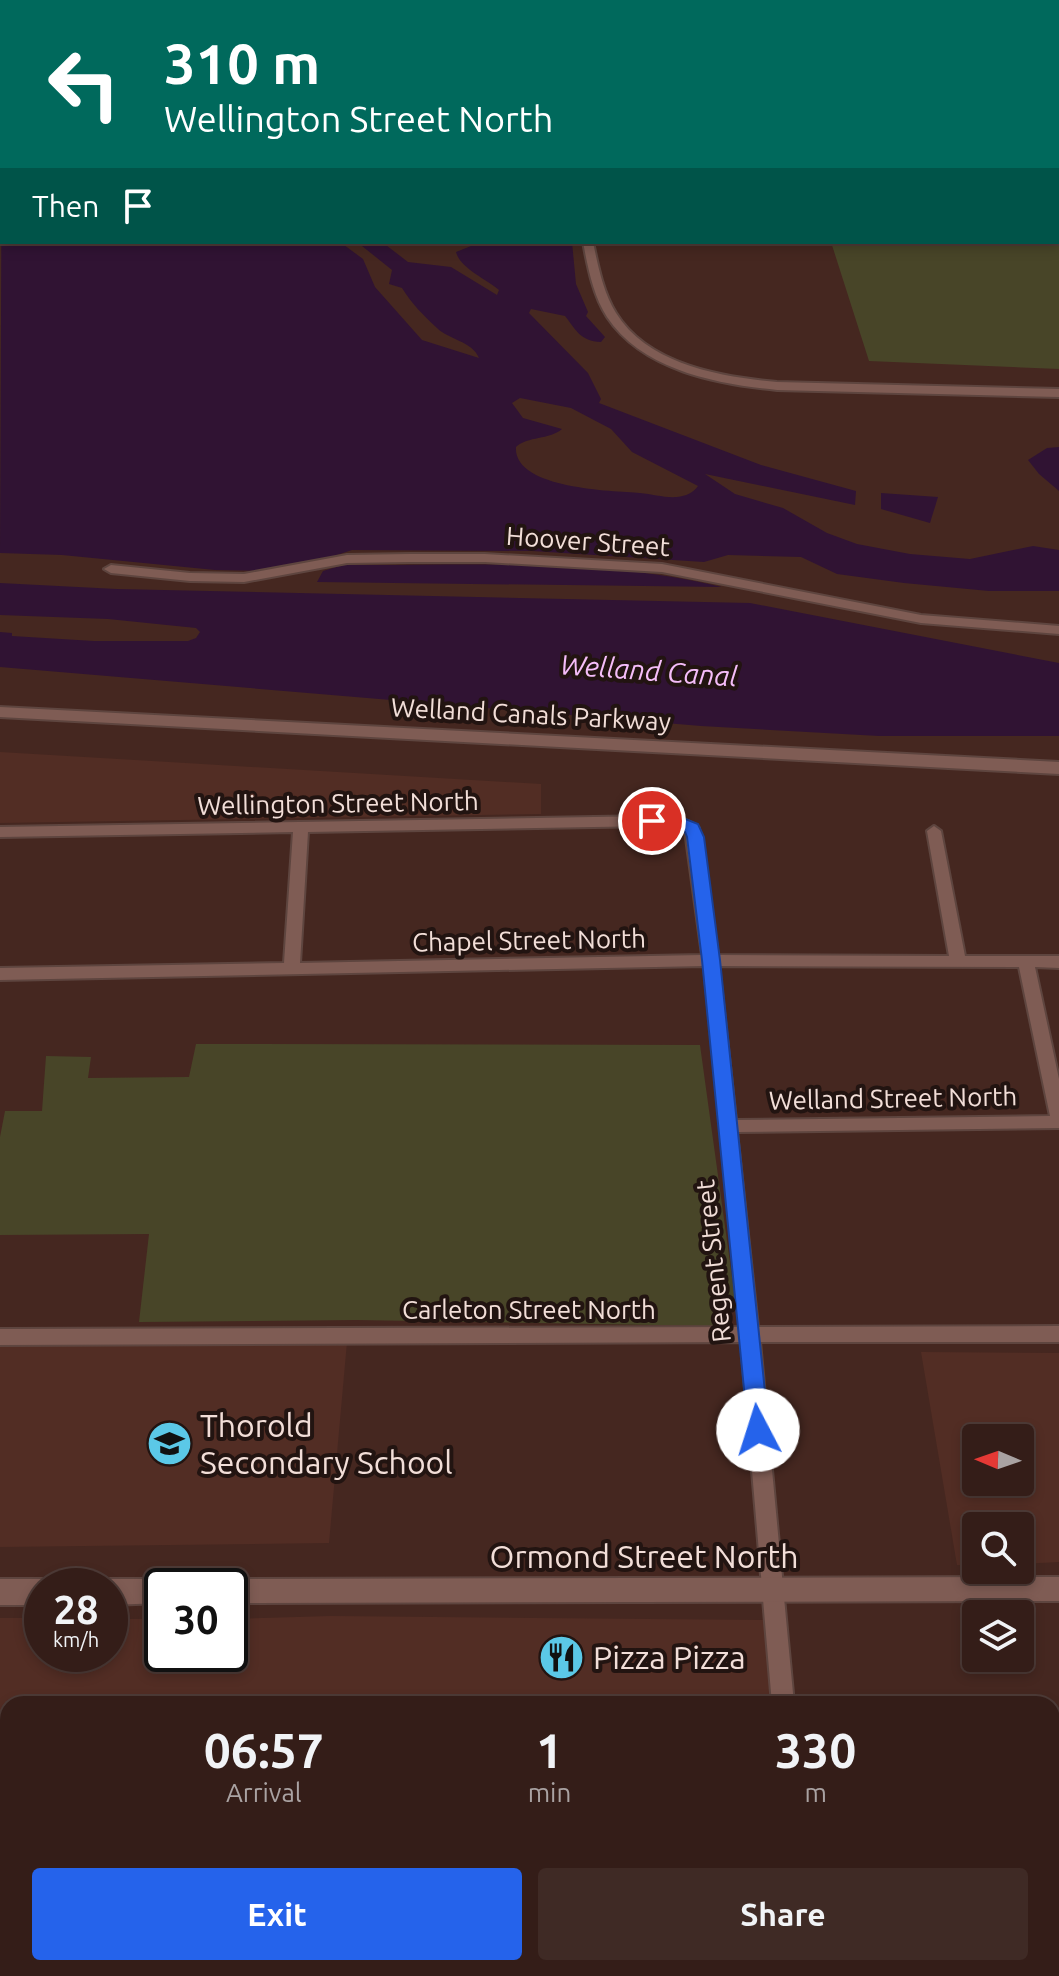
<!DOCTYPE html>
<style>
body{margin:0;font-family:Ubuntu,sans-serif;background:#3f2a25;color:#f1f3f6;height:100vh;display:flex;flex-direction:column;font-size:30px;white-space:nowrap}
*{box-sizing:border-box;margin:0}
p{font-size:26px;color:#a9a2a2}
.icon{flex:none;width:44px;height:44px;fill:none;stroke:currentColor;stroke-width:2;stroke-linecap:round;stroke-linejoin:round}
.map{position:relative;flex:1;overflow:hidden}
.sheet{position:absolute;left:0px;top:1696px;width:1060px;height:280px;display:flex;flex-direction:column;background:#341d18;border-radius:24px 24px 0 0;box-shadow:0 4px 12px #0003,0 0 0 2px #4e3b37}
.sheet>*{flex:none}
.banner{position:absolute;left:0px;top:0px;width:1060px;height:244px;box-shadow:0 4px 12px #0003,0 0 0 2px #4e3b37;background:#00695c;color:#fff;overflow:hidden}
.needle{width:52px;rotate:272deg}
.controls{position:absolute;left:962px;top:1424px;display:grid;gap:16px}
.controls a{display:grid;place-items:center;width:72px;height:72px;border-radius:8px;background:#341d18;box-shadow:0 4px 12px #0003,0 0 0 2px #4e3b37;font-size:40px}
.speed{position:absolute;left:24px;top:1568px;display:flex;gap:16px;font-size:40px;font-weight:700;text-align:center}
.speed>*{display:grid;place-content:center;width:104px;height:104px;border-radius:50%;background:#341d18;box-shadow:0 4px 12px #0003,0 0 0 2px #4e3b37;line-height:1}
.speed small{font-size:20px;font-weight:400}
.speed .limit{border:4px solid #111;border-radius:12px;background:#fff;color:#111}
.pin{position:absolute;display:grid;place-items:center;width:68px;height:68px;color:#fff;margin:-34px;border:4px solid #fff;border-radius:50%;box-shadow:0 2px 8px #0007}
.me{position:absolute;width:88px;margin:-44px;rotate:355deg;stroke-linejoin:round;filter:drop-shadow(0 0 6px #0008)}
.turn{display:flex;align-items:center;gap:28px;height:168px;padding:0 32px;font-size:36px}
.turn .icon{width:104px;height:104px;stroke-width:2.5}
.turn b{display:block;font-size:56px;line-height:68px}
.then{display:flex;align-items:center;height:76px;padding:0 32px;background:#0003;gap:16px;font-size:30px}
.eta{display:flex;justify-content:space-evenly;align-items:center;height:136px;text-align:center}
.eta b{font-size:48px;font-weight:600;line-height:56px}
.action{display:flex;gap:16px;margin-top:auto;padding:16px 32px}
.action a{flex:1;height:92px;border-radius:8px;background:#2563eb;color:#fff;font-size:32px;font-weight:600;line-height:92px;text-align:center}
.action a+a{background:#3f2a25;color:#f1f3f6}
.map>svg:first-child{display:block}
</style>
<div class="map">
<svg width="1059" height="1976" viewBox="0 0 1059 1976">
<rect width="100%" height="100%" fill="#452720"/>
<g fill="#522d24" fill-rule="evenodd">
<polygon points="0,752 541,784 541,814 0,823"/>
<polygon points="347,1342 329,1543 0,1547 0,1344"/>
<path d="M921,1352L1059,1353V1562L1020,1564V1526H976V1565H957ZM1020,1438V1482H976V1438Z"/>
<polygon points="331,1616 765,1620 771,1704 8,1704 8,1956 0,1955 0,1618 42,1618 42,1654 110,1654 110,1619 162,1619 162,1654 230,1654 230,1619"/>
<polygon points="1052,1746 1059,1746 1059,1976 845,1976 844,1968 1052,1968"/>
<polygon points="103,1968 792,1968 793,1976 168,1976"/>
</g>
<g fill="#484528">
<polygon points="695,0 991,0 992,2 695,2"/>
<polygon points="1059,122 1059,369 869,361 831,242 1058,242"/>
<polygon points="196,1044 700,1045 736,1306 712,1326 356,1320 139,1322 149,1234 0,1235 0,1137 5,1111 42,1111 46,1056 91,1057 88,1078 189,1077"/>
</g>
<g fill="#301333" fill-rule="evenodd">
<polygon points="2,0 365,0 368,2 4,2"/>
<path d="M2,82V242H340L363,259L375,287L422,340L479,358C472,341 449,340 437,328C423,315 412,304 402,288L389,284L392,270L357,242H382L408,262L451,267L497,295L499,290C486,279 460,268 456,252L481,242H572L576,284L588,312L586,316L605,337L601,342C580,341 576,330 565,316L531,309L529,313L588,373L601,399L599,403L761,465L856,491L855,505L705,474L735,494L783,508L827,533L857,544L910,554L970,559L1033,546L1059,550V591H989L904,583L837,574L801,557L728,555L704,562L532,551L352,550L316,562L272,571L215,570L62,555L0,553ZM520,398L571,408L611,429L632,452L698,486C693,493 686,496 677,497C665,498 652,494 640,493C612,491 513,489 516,447C528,436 549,440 562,429L523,418L512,403Z"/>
<polygon points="1059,447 1059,491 1039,474 1028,460 1047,448"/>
<polygon points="881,493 938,497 930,523 881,509"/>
<path d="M343,565C468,566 600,557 722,587L317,582L323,571Z"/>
<polygon points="0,583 117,589 750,603 1059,663 1059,736 879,736 701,726 0,667 0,632 12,633 12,636 94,641 188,641 196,638 200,632 196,628 108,619 0,615"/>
</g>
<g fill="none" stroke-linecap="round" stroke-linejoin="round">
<defs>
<g id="minor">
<polygon points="386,0 397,0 398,2 387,2"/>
<path d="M583,242H593C598,266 603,292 616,313C648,365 722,377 777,382L1059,389V397L777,390C718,384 643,371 607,317C593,295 588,268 583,242Z"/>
<polygon points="410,554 485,554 662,564 921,615 1059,626 1059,634 921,623 662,572 485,562 410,562 347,563 244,582 190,581 111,573 104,569 111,565 190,573 244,574 347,555"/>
<path d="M652,816C669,817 686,816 699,828L718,955L949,956L927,831L934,826L941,831L965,956H1059V968L1035,967L1059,1079V1128L737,1132L758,1327L1059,1326V1342H760L794,1704H772L741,1342L0,1345V1329L740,1327L704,966L0,980V968L284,963L293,832L0,837V827ZM652,826L676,827L685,831L702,955L300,963L308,832ZM719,966L1019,967L1050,1116L736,1120Z"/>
<rect x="1052" y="1729" width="7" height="20"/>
<polygon points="805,1968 827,1968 829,1976 805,1976"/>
</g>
<polygon id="tertiary" points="0,707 1059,762 1059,774 0,717"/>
<g id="secondary">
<polygon points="1059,1577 1059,1601 230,1603 230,1586 218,1586 230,1579"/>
<polygon points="0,1579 42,1579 53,1586 42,1586 42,1605 0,1605"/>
<polygon points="110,1579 162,1579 174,1586 162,1586 162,1603 110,1605 110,1586 99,1586"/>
</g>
</defs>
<use href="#minor" stroke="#5e453f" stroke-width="4"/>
<use href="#tertiary" stroke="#5e453f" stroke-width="4"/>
<use href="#secondary" stroke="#5e453f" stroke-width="4"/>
<use href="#minor" fill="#7f5c54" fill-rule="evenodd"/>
<use href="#tertiary" fill="#7f5c54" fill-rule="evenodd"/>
<use href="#secondary" fill="#7f5c54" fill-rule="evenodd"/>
</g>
<polygon fill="#2563eb" stroke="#184099" stroke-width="2" points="652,815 678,816 698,824 704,837 720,960 769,1430 766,1437 758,1439 751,1437 748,1430 702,960 687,837 685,832 675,827 646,825 644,821 646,817"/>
<defs>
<symbol id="school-disc" viewBox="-11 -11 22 22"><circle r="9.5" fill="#5bc8e7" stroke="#221411"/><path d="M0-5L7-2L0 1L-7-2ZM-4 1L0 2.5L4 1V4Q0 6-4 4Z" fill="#111"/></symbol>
<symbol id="restaurant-disc" viewBox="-11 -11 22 22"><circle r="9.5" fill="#5bc8e7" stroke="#221411"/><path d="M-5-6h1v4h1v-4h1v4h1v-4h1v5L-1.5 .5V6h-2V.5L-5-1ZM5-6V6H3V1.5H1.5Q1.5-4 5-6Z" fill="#111"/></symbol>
</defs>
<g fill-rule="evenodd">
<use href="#school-disc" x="144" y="1418" width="51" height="51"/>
<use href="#restaurant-disc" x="536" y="1632" width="51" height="51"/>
</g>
<g text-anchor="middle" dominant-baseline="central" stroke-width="8" stroke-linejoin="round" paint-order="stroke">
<g font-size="26" fill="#f2ded8" stroke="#221411">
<text transform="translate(588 541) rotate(4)">Hoover Street</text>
<text transform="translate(531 714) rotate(3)">Welland Canals Parkway</text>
<text transform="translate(338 803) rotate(-1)">Wellington Street North</text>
<text transform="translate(529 940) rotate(-1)">Chapel Street North</text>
<text transform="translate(893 1098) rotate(-1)">Welland Street North</text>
<text transform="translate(713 1261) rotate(-96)">Regent Street</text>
<text x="529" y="1309">Carleton Street North</text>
</g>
<g font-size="28" font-style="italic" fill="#f5bdf9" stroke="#221411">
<text transform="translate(649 670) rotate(4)">Welland Canal</text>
</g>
<g font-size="32" fill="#f2ded8" stroke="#221411" text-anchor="start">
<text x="200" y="1425">Thorold<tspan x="200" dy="37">Secondary School</tspan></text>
<text x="593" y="1657">Pizza Pizza</text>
</g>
<g font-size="32" fill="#f2ded8" stroke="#221411">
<text x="644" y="1556">Ormond Street North</text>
</g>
</g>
</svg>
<div class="controls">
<a><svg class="needle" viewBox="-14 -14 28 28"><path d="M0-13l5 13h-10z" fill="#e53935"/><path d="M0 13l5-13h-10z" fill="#a9a2a2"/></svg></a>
<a><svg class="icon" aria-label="search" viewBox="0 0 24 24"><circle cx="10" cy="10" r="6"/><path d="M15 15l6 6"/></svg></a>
<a><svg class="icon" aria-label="layers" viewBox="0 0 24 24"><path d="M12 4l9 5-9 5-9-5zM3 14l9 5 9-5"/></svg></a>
</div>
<div class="speed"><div>28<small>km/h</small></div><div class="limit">30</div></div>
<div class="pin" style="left:652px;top:821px;background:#d93025"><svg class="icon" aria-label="arrive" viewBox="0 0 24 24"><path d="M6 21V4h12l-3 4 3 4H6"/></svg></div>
<svg class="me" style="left:758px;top:1430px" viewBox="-20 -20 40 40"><circle r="19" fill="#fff"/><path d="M0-13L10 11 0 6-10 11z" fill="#2563eb"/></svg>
<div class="banner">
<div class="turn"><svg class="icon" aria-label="left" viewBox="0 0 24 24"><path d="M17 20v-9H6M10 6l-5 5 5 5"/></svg><div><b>310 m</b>Wellington Street North</div></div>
<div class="then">Then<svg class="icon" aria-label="arrive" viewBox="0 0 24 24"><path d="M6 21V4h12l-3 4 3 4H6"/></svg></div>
</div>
<section class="sheet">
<div class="eta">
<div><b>06:57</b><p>Arrival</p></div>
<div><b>1</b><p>min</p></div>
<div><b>330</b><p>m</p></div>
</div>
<div class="action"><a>Exit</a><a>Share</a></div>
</section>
</div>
